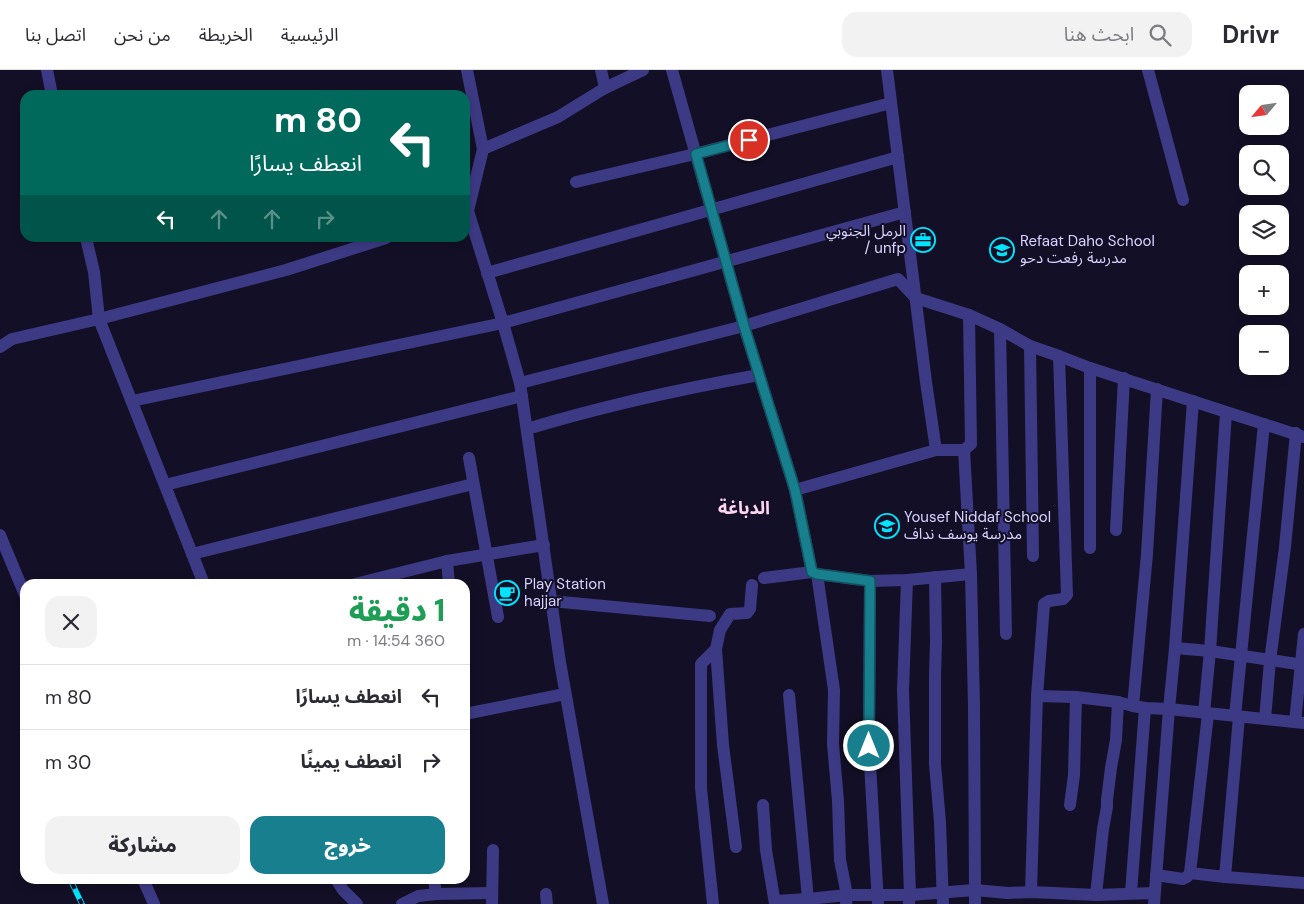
<!DOCTYPE html>
<html lang="ar">
<meta charset="utf-8">
<style>
body{margin:0;font-family:"DM Sans","Noto Sans Arabic",sans-serif;background:#f2f2f3;color:#2b2b33;direction:rtl;height:100vh;display:flex;flex-direction:column;font-size:19px;white-space:nowrap}
*{box-sizing:border-box;margin:0}
p{font-size:16px;color:#7c7c81}
.icon{flex:none;width:28px;height:28px;fill:none;stroke:currentColor;stroke-width:2;stroke-linecap:round;stroke-linejoin:round}
.map{position:relative;flex:1;overflow:hidden;direction:ltr}
.drawer{position:absolute;left:20px;top:509px;width:450px;height:305px;display:flex;flex-direction:column;background:#fff;border-radius:15px;box-shadow:0 2px 12px #0003;direction:rtl}
.drawer>*{flex:none}
.banner{position:absolute;left:20px;top:20px;width:450px;height:152px;border-radius:15px;box-shadow:0 2px 12px #0003;direction:rtl;background:#00695c;color:#fff;overflow:hidden}
.needle{width:32px;rotate:241deg}
.buttons{position:absolute;left:1239px;top:15px;display:grid;gap:10px}
.buttons a{display:grid;place-items:center;width:50px;height:50px;border-radius:10px;background:#fff;box-shadow:0 2px 12px #0003;font-size:25px}
.pin{position:absolute;display:grid;place-items:center;width:42px;height:42px;color:#fff;margin:-21px;border:2px solid #fff;border-radius:50%;box-shadow:0 1px 5px #0007}
.me{position:absolute;width:55px;margin:-28px;rotate:0deg;stroke-linejoin:round;filter:drop-shadow(0 0 4px #0008)}
.turn{display:flex;align-items:center;gap:18px;height:105px;padding:0 25px;font-size:22px}
.turn .icon{width:65px;height:65px;stroke-width:2.5}
.turn b{display:block;font-size:35px;line-height:42px}
.lanes{display:flex;align-items:center;height:48px;padding:0 25px;background:#0003;justify-content:center;gap:25px;direction:ltr}
.lanes .off{opacity:.35}
.round{display:grid;place-items:center;flex:none;width:52px;height:52px;border-radius:15px;background:#f2f2f3}
.summary{display:flex;align-items:center;justify-content:space-between;height:85px;padding:0 25px}
h1{font-size:30px;font-weight:800;line-height:38px;color:#1e9e55}
.action{display:flex;gap:10px;margin-top:auto;padding:10px 25px}
.action a{flex:1;height:58px;border-radius:15px;background:#187f8f;color:#fff;font-size:20px;font-weight:800;line-height:58px;text-align:center}
.action a+a{background:#f2f2f3;color:#2b2b33}
ul{padding:0;list-style:none}
li{display:flex;align-items:center;gap:15px;height:65px;padding:0 25px;border-top:1px solid #e1e1e2}
li div{flex:1}
li b{display:block;font-size:19px}
li em{font-style:normal}
header{display:flex;align-items:center;gap:30px;box-sizing:border-box;height:70px;padding:0 25px;background:#fff;border-bottom:1px solid #e1e1e2}
header strong{font-size:24px}
nav{display:flex;gap:28px;margin-inline-start:auto;font-size:18px}
.search{width:350px;height:45px;background:#f2f2f3;display:flex;align-items:center;gap:12px;box-sizing:border-box;padding:0 18px;border-radius:15px;color:#7c7c81;font-size:19px}
.map>svg:first-child{display:block}
</style>
<header>
<strong>Drivr</strong>
<div class="search"><svg class="icon" aria-label="search" viewBox="0 0 24 24"><circle cx="10" cy="10" r="6"/><path d="M15 15l6 6"/></svg>ابحث هنا</div>
<nav><a>الرئيسية</a><a>الخريطة</a><a>من نحن</a><a>اتصل بنا</a></nav>
</header>
<div class="map">
<svg width="1304" height="834" viewBox="0 0 1304 834">
<rect width="100%" height="100%" fill="#130f26"/>
<g fill="none" stroke-linecap="round" stroke-linejoin="round">
<g stroke="#3d3a85" stroke-width="12">
<polyline points="47,0 52,25"/>
<polyline points="467,0 483,79 468,141 503,253 520,313 560,592 603,834"/>
<polyline points="601,0 605,18"/>
<polyline points="672,0 744,256 795,420 812,502 817,504"/>
<polyline points="887,0 926,312 936,380"/>
<polyline points="1148,0 1183,130"/>
<polyline points="483,79 558,47 605,18 643,0"/>
<polyline points="576,112 695,84 891,33"/>
<polyline points="86,168 94,202 99,249 204,514"/>
<polyline points="487,203 898,87"/>
<polyline points="1000,259 1006,564"/>
<polyline points="1030,276 1033,486"/>
<polyline points="0,277 12,269 99,249 286,200 386,168"/>
<polyline points="520,313 744,256 898,209 916,228 969,245 1000,259 1030,276 1059,286 1090,298 1304,367"/>
<polyline points="132,331 503,253 905,142"/>
<path d="M527,359C603,336 680,319 759,305"/>
<polyline points="964,380 971,374 969,245"/>
<polyline points="469,388 498,547"/>
<polyline points="165,415 522,326"/>
<polyline points="795,420 936,380 964,380 971,504 907,510 870,511 817,504 834,620 833,674 838,731 840,790 847,825 846,834"/>
<polyline points="1116,460 1124,308"/>
<polyline points="0,465 25,525"/>
<polyline points="1090,478 1090,298"/>
<polyline points="192,484 473,414"/>
<polyline points="447,491 449,514"/>
<polyline points="971,504 974,635 975,820 1008,823 1031,822 1096,825 1154,823"/>
<polyline points="935,507 936,572 935,605 935,694 940,752 943,834"/>
<polyline points="764,508 812,502"/>
<polyline points="907,510 903,620 910,825 909,833"/>
<polyline points="870,511 869,676 878,833"/>
<polyline points="355,514 447,491 544,475"/>
<polyline points="551,531 710,546"/>
<polyline points="1175,578 1210,581 1304,595"/>
<polyline points="716,579 723,675 736,777"/>
<polyline points="789,625 808,829 847,825 910,825 975,820 975,834"/>
<polyline points="1037,626 1076,627 1118,632 1133,636 1145,638 1169,639 1304,653"/>
<polyline points="1133,636 1147,484 1157,319"/>
<polyline points="1204,643 1210,581 1226,343"/>
<polyline points="465,644 565,624"/>
<polyline points="1235,646 1264,354"/>
<polyline points="1265,649 1270,591 1285,477 1296,363"/>
<polyline points="1295,652 1304,564"/>
<polyline points="763,735 766,780 775,834"/>
<polyline points="1070,735 1074,705 1076,627"/>
<polyline points="1190,803 1225,807 1239,647"/>
<polyline points="1156,805 1183,809 1187,807 1190,803 1208,644"/>
<polyline points="1225,807 1304,813"/>
<polyline points="143,809 154,834"/>
<polyline points="336,809 343,820 357,834"/>
<polyline points="434,809 436,824"/>
<polyline points="1031,822 1037,626 1044,534 1049,531 1063,529 1067,525 1059,286"/>
<polyline points="1131,823 1145,638"/>
<polyline points="546,824 547,834"/>
<polyline points="1096,825 1103,759 1107,737 1107,730 1111,698 1116,670 1118,632"/>
<polyline points="775,831 808,829"/>
<polyline points="402,834 418,826 436,824 492,823"/>
<polyline points="492,834 493,780"/>
<polyline points="713,834 701,718 701,594 716,579 720,560 730,544 747,543 750,539 752,515"/>
<polyline points="1154,834 1169,639 1175,578 1193,331"/>
</g>
<defs>
<polyline id="rail" points="70,809 82,834"/>
</defs>
<use href="#rail" stroke="#00e5ff" stroke-width="5.5"/>
<use href="#rail" stroke="#130f26" stroke-width="4" stroke-dasharray="11" stroke-linecap="butt"/>
</g>
<g fill="none" stroke-linecap="round" stroke-linejoin="round">
<defs>
<polyline id="route" points="749,70 696,84 744,256 795,420 812,502 817,504 870,511 869,676"/>
</defs>
<use href="#route" stroke="#10535d" stroke-width="12"/>
<use href="#route" stroke="#187f8f" stroke-width="9"/>
</g>
<defs>
<symbol id="office-ring" viewBox="-11 -11 22 22"><circle r="9.5" fill="#130f26" stroke="#00e5ff" stroke-width="1.5"/><path d="M-6-3h4V-5.5h4V-3h4V5H-6ZM-1-4.5V-3h2v-1.5ZM-6 0V1H6V0Z" fill="#00e5ff"/></symbol>
<symbol id="school-ring" viewBox="-11 -11 22 22"><circle r="9.5" fill="#130f26" stroke="#00e5ff" stroke-width="1.5"/><path d="M0-5L7-2L0 1L-7-2ZM-4 1L0 2.5L4 1V4Q0 6-4 4Z" fill="#00e5ff"/></symbol>
<symbol id="cafe-ring" viewBox="-11 -11 22 22"><circle r="9.5" fill="#130f26" stroke="#00e5ff" stroke-width="1.5"/><path d="M-5.5-4.5H6V0H3Q3 3.5 0 3.5H-2.5Q-5.5 3.5-5.5 0ZM3-3.2v2h1.7v-2ZM-6 4.5H4V6H-6Z" fill="#00e5ff"/></symbol>
</defs>
<g fill-rule="evenodd">
<use href="#office-ring" x="909" y="156" width="28" height="28"/>
<use href="#school-ring" x="988" y="166" width="28" height="28"/>
<use href="#school-ring" x="873" y="442" width="28" height="28"/>
<use href="#cafe-ring" x="493" y="509" width="28" height="28"/>
</g>
<g text-anchor="middle" dominant-baseline="central" stroke-width="4" stroke-linejoin="round" paint-order="stroke">
<g font-size="15" fill="#d9d4ff" stroke="#130f26" text-anchor="start">
<text x="906" y="161" text-anchor="end">الرمل الجنوبي<tspan x="906" dy="17">/ unfp</tspan></text>
<text x="1020" y="171">Refaat Daho School<tspan x="1020" dy="17">مدرسة رفعت دحو</tspan></text>
<text x="904" y="447">Yousef Niddaf School<tspan x="904" dy="17">مدرسة يوسف نداف</tspan></text>
<text x="524" y="514">Play Station<tspan x="524" dy="17">hajjar</tspan></text>
</g>
<g font-size="18" font-weight="bold" fill="#ffd6f0" stroke="#130f26">
<text x="744" y="438">الدباغة</text>
</g>
</g>
</svg>
<div class="buttons">
<a><svg class="needle" viewBox="-14 -14 28 28"><path d="M0-13l5 13h-10z" fill="#e53935"/><path d="M0 13l5-13h-10z" fill="#7c7c81"/></svg></a>
<a><svg class="icon" aria-label="search" viewBox="0 0 24 24"><circle cx="10" cy="10" r="6"/><path d="M15 15l6 6"/></svg></a>
<a><svg class="icon" aria-label="layers" viewBox="0 0 24 24"><path d="M12 4l9 5-9 5-9-5zM3 14l9 5 9-5"/></svg></a>
<a>+</a>
<a>−</a>
</div>
<div class="pin" style="left:749px;top:70px;background:#d93025"><svg class="icon" aria-label="arrive" viewBox="0 0 24 24"><path d="M6 21V4h12l-3 4 3 4H6"/></svg></div>
<svg class="me" style="left:869px;top:676px" viewBox="-20 -20 40 40"><circle r="17" fill="#187f8f" stroke="#fff" stroke-width="3"/><path d="M0-11L8 9 0 5-8 9z" fill="#fff"/></svg>
<div class="banner">
<div class="turn"><svg class="icon" aria-label="left" viewBox="0 0 24 24"><path d="M17 20v-9H6M10 6l-5 5 5 5"/></svg><div><b>80 m</b>انعطف يسارًا</div></div>
<div class="lanes"><svg class="icon" aria-label="left" viewBox="0 0 24 24"><path d="M17 20v-9H6M10 6l-5 5 5 5"/></svg><svg class="icon off" aria-label="ahead" viewBox="0 0 24 24"><path d="M12 20V5M6 11l6-6 6 6"/></svg><svg class="icon off" aria-label="ahead" viewBox="0 0 24 24"><path d="M12 20V5M6 11l6-6 6 6"/></svg><svg class="icon off" aria-label="right" viewBox="0 0 24 24"><path d="M7 20v-9h11M14 6l5 5-5 5"/></svg></div>
</div>
<section class="drawer">
<div class="summary"><div><h1>1 دقيقة</h1><p>360 m · 14:54</p></div><a class="round"><svg class="icon" aria-label="close" viewBox="0 0 24 24"><path d="M6 6l12 12M18 6L6 18"/></svg></a></div>
<ul>
<li><svg class="icon" aria-label="left" viewBox="0 0 24 24"><path d="M17 20v-9H6M10 6l-5 5 5 5"/></svg><div><b>انعطف يسارًا</b></div><em>80 m</em></li>
<li><svg class="icon" aria-label="right" viewBox="0 0 24 24"><path d="M7 20v-9h11M14 6l5 5-5 5"/></svg><div><b>انعطف يمينًا</b></div><em>30 m</em></li>
</ul>
<div class="action"><a>خروج</a><a>مشاركة</a></div>
</section>
</div>
